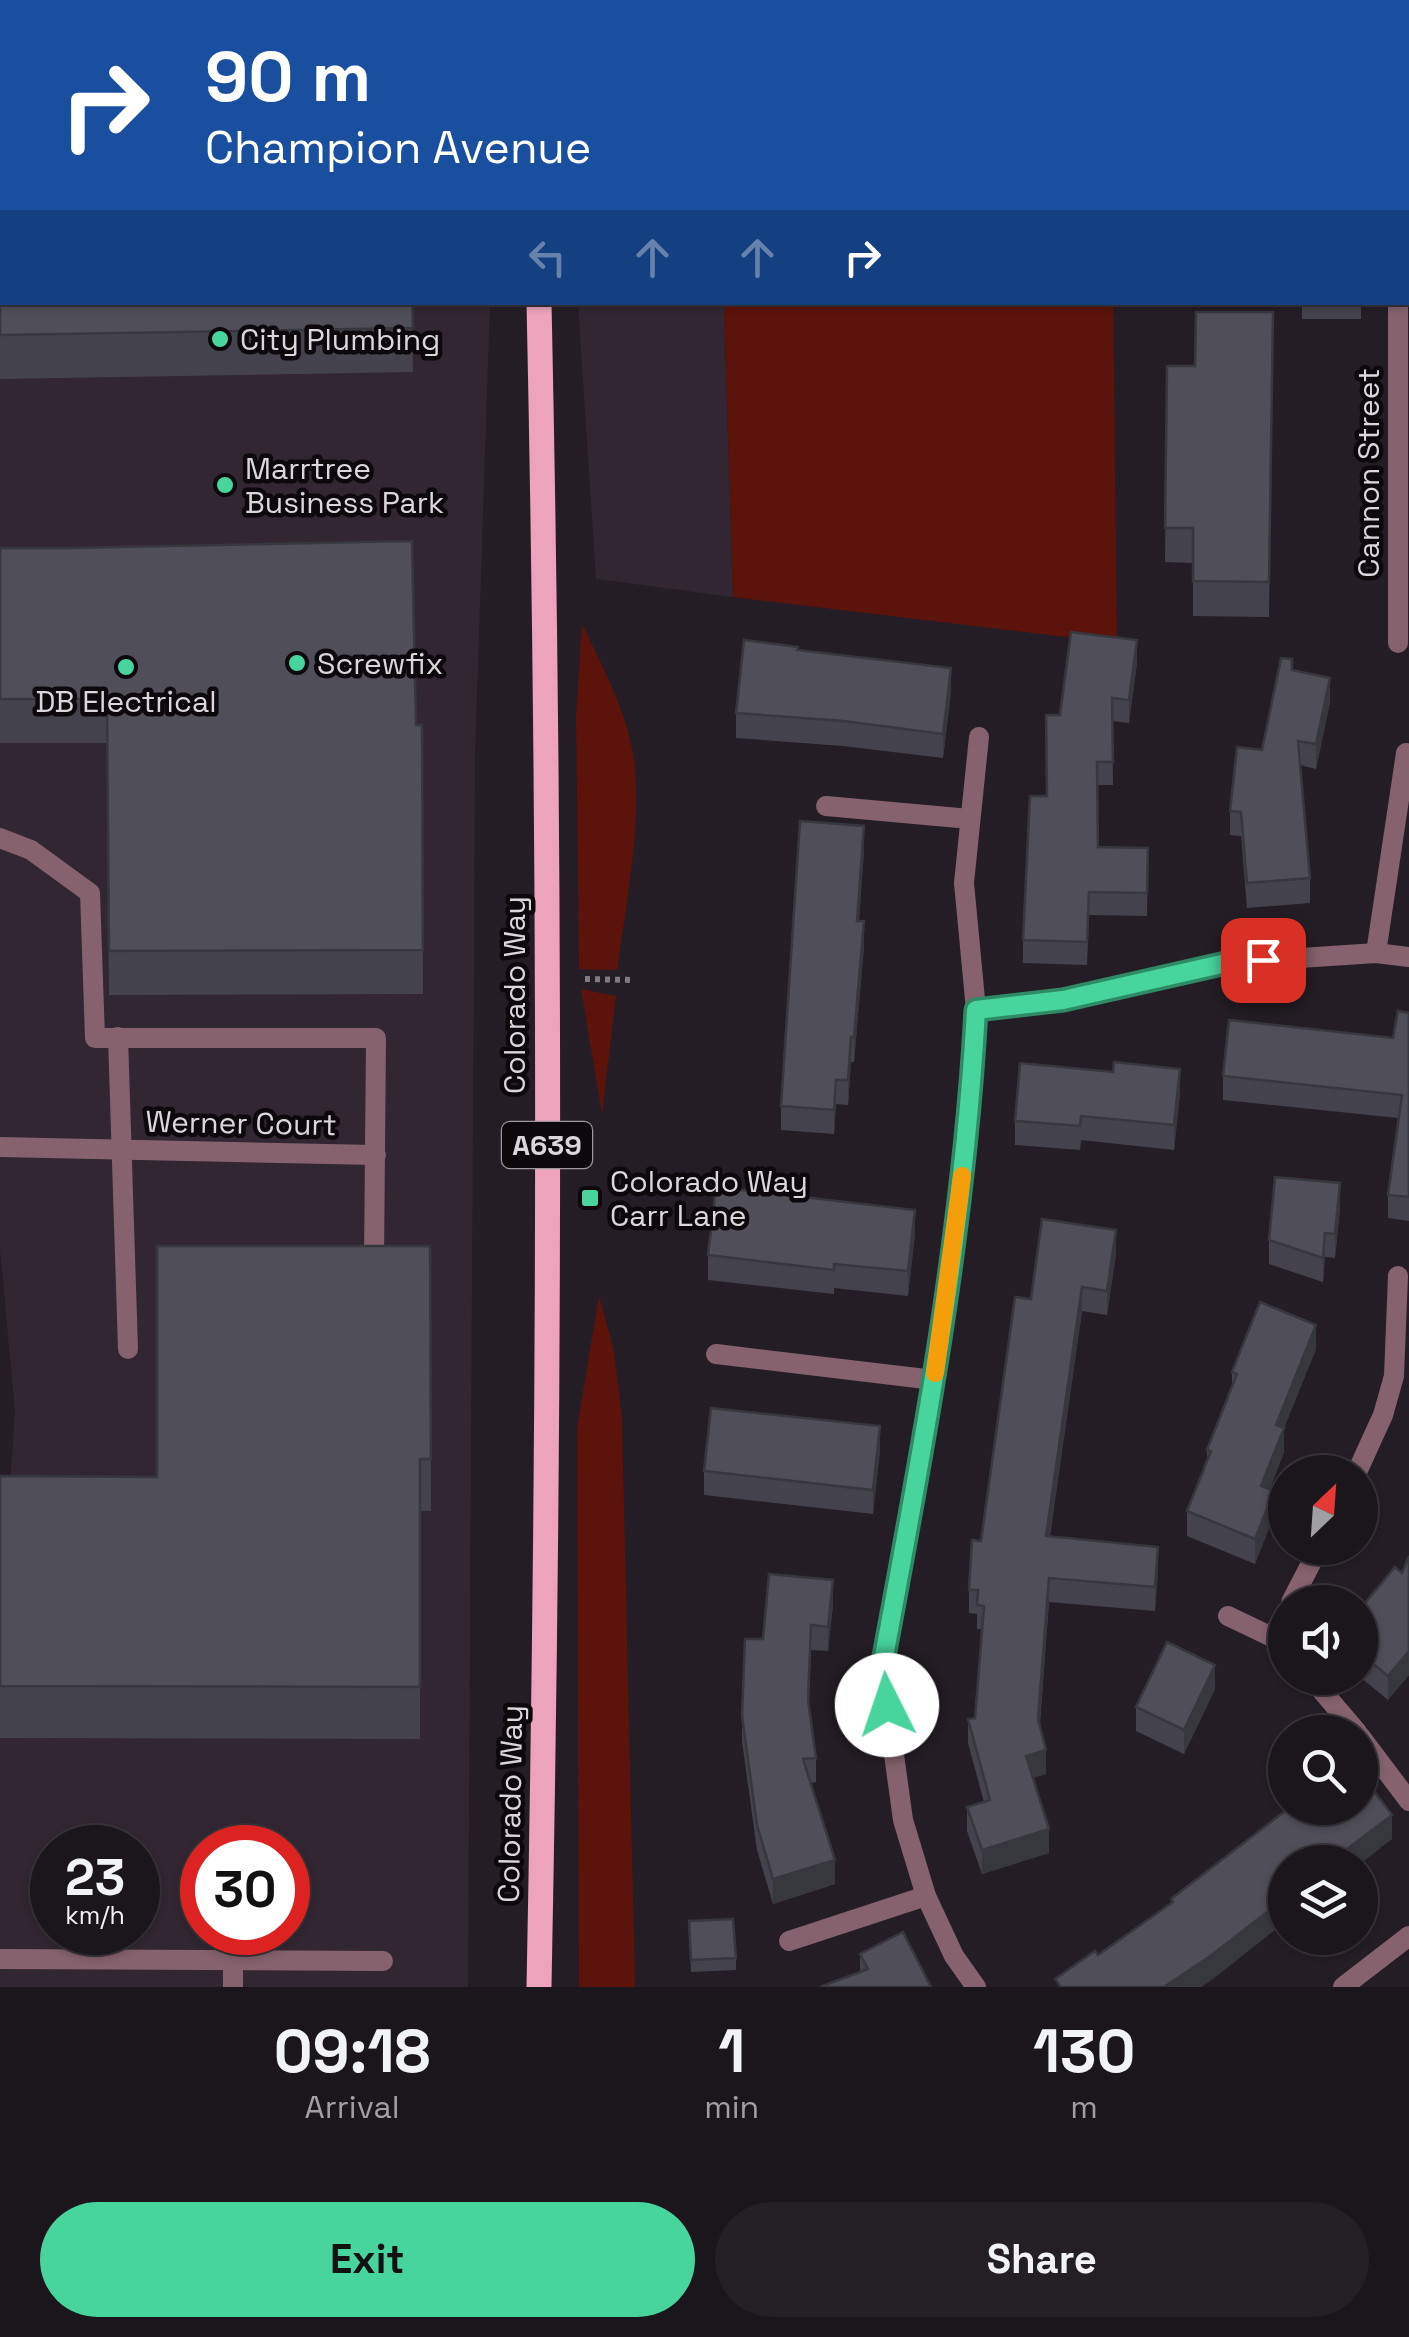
<!DOCTYPE html>
<style>
body{margin:0;font-family:"Space Grotesk",sans-serif;background:#241f25;color:#f1f3f6;height:100vh;display:flex;flex-direction:column;font-size:38px;white-space:nowrap}
*{box-sizing:border-box;margin:0}
p{font-size:32px;color:#a09fa3}
.icon{flex:none;width:55px;height:55px;fill:none;stroke:currentColor;stroke-width:2;stroke-linecap:round;stroke-linejoin:round}
.map{position:relative;height:1987px;overflow:hidden}
.drawer{display:flex;flex-direction:column;background:#1b161c;flex:1}
.drawer>*{flex:none}
.banner{position:absolute;left:0px;top:0px;width:1410px;height:305px;box-shadow:0 2px 8px #0004,0 0 0 2px #39353b;background:#1a4fa0;color:#fff;overflow:hidden}
.needle{width:65px;rotate:25deg}
.fabs{position:absolute;left:1268px;top:1455px;display:grid;gap:20px}
.fabs a{display:grid;place-items:center;width:110px;height:110px;border-radius:50%;background:#1b161c;box-shadow:0 2px 8px #0004,0 0 0 2px #39353b;font-size:50px}
.speed{position:absolute;left:30px;top:1825px;display:flex;gap:20px;font-size:50px;font-weight:700;text-align:center}
.speed>*{display:grid;place-content:center;width:130px;height:130px;border-radius:50%;background:#1b161c;box-shadow:0 2px 8px #0004,0 0 0 2px #39353b;line-height:1}
.speed small{font-size:25px;font-weight:400}
.speed .limit{border:15px solid #d22;background:#fff;color:#111}
.pin{position:absolute;display:grid;place-items:center;width:85px;height:85px;color:#fff;margin:-42px;border-radius:20px;box-shadow:0 5px 15px #0006}
.me{position:absolute;width:110px;margin:-55px;rotate:356deg;stroke-linejoin:round;filter:drop-shadow(0 0 8px #0008)}
.turn{display:flex;align-items:center;gap:35px;height:210px;padding:0 40px;font-size:45px}
.turn .icon{width:130px;height:130px;stroke-width:2.5}
.turn b{display:block;font-size:70px;line-height:85px}
.lanes{display:flex;align-items:center;height:95px;padding:0 40px;background:#0003;justify-content:center;gap:50px;direction:ltr}
.lanes .off{opacity:.35}
.eta{display:flex;justify-content:space-evenly;align-items:center;height:170px;text-align:center}
.eta b{font-size:60px;font-weight:600;line-height:70px}
.cta{display:flex;gap:20px;margin-top:auto;padding:20px 40px}
.cta a{flex:1;height:115px;border-radius:60px;background:#48d49d;color:#111;font-size:40px;font-weight:600;line-height:115px;text-align:center}
.cta a+a{background:#241f25;color:#f1f3f6}
.map>svg:first-child{display:block}
</style>
<div class="map">
<svg width="1409" height="1987" viewBox="0 0 1409 1987">
<rect width="100%" height="100%" fill="#241d25"/>
<g fill="#312631" fill-rule="evenodd">
<path d="M0,0H461L462,2H2V302L490,303L475,755L468,1987H0V1630L15,1412L0,1247ZM52,1848H138V1932H52ZM202,1848H288V1932H202Z"/>
<polygon points="578,303 724,303 733,597 596,579"/>
</g>
<g fill="#5c130b">
<polygon points="717,0 1093,0 1094,2 717,2"/>
<polygon points="724,303 1113,303 1117,643 733,597"/>
<path d="M582,624C604,670 631,719 635,769C640,836 626,904 617,970L579,969L576,715Z"/>
<polygon points="581,989 616,996 602,1114"/>
<polygon points="599,1296 614,1351 622,1419 635,1987 579,1987 577,1428"/>
</g>
<g fill="none" stroke-linecap="round" stroke-linejoin="round">
<polyline stroke="#807a81" stroke-width="6" stroke-dasharray="5 5" stroke-linecap="butt" points="585,979 633,980"/>
<g stroke="#85626d" stroke-width="20">
<polyline points="1408,280 1409,280"/>
<polyline points="826,806 970,819"/>
<polyline points="0,838 31,850 90,893 95,1038 376,1038 374,1261"/>
<polyline points="1376,953 1406,753"/>
<polyline points="118,1037 128,1349"/>
<polyline points="0,1147 376,1155"/>
<polyline points="789,1941 926,1896"/>
<polyline points="0,1959 383,1961"/>
<polyline points="233,1987 233,1960"/>
</g>
<g stroke="#85626d" stroke-width="20">
<polyline points="1123,0 1124,2"/>
<polyline points="1399,2 1399,0"/>
<polyline points="1398,643 1398,302"/>
<polyline points="976,1010 1063,1000 1226,963 1376,953 1409,957"/>
<polyline points="716,1354 934,1380"/>
<polyline points="1357,1472 1383,1415 1394,1376 1398,1276"/>
<polyline points="1291,1602 1319,1548"/>
<polyline points="1228,1616 1272,1637 1285,1651"/>
<polyline points="1272,1637 1285,1613"/>
<polyline points="1311,1678 1357,1732"/>
<polyline points="1360,1736 1409,1801"/>
<polyline points="976,1987 954,1956 926,1896 903,1820 882,1667 934,1380 970,1118 976,1010 964,883 979,737"/>
<polyline points="1343,1987 1409,1936"/>
</g>
<g stroke="#eca3bb" stroke-width="25">
<polyline points="514,0 515,2"/>
<path d="M539,302C551,864 550,1426 539,1987"/>
</g>
</g>
<g fill="#44434d">
<rect x="1408" y="31" width="1" height="233"/>
<polygon points="0,145 412,302 413,372 0,379"/>
<rect x="1302" y="302" width="59" height="17"/>
<polygon points="1273,312 1269,617 1193,616 1193,563 1165,562 1167,366 1195,366"/>
<polygon points="0,548 416,725 422,725 423,994 109,995 107,743 0,743"/>
<polygon points="798,650 951,692 943,758 843,746 736,738 736,713"/>
<polygon points="1137,663 1129,723 1112,721 1113,785 1097,785 1098,847 1148,848 1147,916 1089,915 1087,965 1023,963 1023,940 1060,715"/>
<polygon points="1292,670 1330,702 1316,769 1300,765 1310,878 1310,903 1247,908 1241,836 1230,835 1230,811 1262,750"/>
<polygon points="864,850 859,921 864,946 854,1062 851,1062 848,1105 836,1104 834,1134 781,1130 781,1106"/>
<polygon points="1409,1013 1409,1221 1388,1218 1388,1195 1398,1118 1223,1100 1223,1076 1393,1038"/>
<polygon points="1180,1094 1174,1150 1081,1140 1080,1150 1015,1145 1015,1121"/>
<polygon points="1340,1208 1335,1258 1325,1257 1323,1282 1269,1264 1269,1240"/>
<polygon points="915,1234 908,1296 834,1288 834,1294 708,1280 708,1255"/>
<polygon points="430,1246 431,1511 420,1511 420,1739 0,1738 0,1476 157,1477"/>
<polygon points="1116,1254 1107,1315 1082,1311 1050,1536 1158,1571 1155,1611 1049,1602 1040,1724 1046,1774 1033,1778 1049,1853 982,1874 967,1831 967,1807 984,1802 968,1743 968,1719 975,1718 982,1629 977,1629 977,1614 969,1613 969,1590 981,1541 1031,1299"/>
<polygon points="1316,1349 1284,1428 1284,1452 1270,1489 1274,1515 1255,1564 1187,1536 1187,1511 1207,1461 1207,1450 1232,1386 1232,1372"/>
<polygon points="880,1450 873,1514 704,1495 704,1471"/>
<polygon points="1409,1556 1409,1675 1388,1700 1360,1677 1360,1609 1402,1573"/>
<polygon points="833,1604 828,1651 811,1650 809,1705 816,1758 816,1782 811,1783 835,1884 773,1904 757,1850 742,1741 742,1716 763,1639"/>
<polygon points="1215,1689 1184,1754 1136,1731 1136,1707"/>
<polygon points="689,1934 736,1958 736,1970 691,1972"/>
<polygon points="860,1954 931,1987 860,1972"/>
</g>
<g fill="#37373e">
<polygon points="1137,640 1137,663 1129,723 1129,700"/>
<polygon points="951,668 951,692 943,758 943,734"/>
<polygon points="1330,678 1330,702 1316,769 1316,744"/>
<polygon points="864,826 864,850 857,946 857,921"/>
<polygon points="864,921 864,946 854,1062 854,1037"/>
<polygon points="851,1037 851,1062 848,1105 848,1080"/>
<polygon points="1180,1069 1180,1094 1174,1150 1174,1125"/>
<polygon points="836,1080 836,1104 834,1134 834,1110"/>
<polygon points="1340,1183 1340,1208 1335,1258 1335,1234"/>
<polygon points="915,1210 915,1234 908,1296 908,1271"/>
<polygon points="1116,1230 1116,1254 1107,1315 1107,1291"/>
<polygon points="1325,1233 1325,1257 1323,1282 1323,1258"/>
<polygon points="1082,1287 1082,1311 1046,1560 1046,1536"/>
<polygon points="1316,1325 1316,1349 1284,1428 1284,1452 1261,1510 1261,1486 1276,1425"/>
<polygon points="880,1426 880,1450 873,1514 873,1490"/>
<polygon points="1274,1491 1274,1515 1255,1564 1255,1539"/>
<polygon points="1158,1547 1158,1571 1155,1611 1155,1587"/>
<polygon points="1049,1578 1049,1602 1038,1743 1038,1719"/>
<polygon points="833,1580 833,1604 828,1651 828,1627"/>
<polygon points="1409,1651 1409,1675 1388,1700 1388,1676"/>
<polygon points="1215,1665 1215,1689 1184,1754 1184,1730"/>
<polygon points="1046,1750 1046,1774 1026,1780 1026,1756"/>
<polygon points="1392,1815 1392,1839 1360,1864 1360,1862 1330,1862"/>
<polygon points="1049,1829 1049,1853 982,1874 982,1850"/>
<polygon points="835,1860 835,1884 773,1904 773,1879"/>
<polygon points="1285,1898 1285,1922 1213,1979 1201,1987 1164,1987"/>
</g>
<g fill="#4f4e59" stroke="#37373e" stroke-width="2.5">
<polygon points="155,0 384,0 385,2 155,2"/>
<rect x="598" y="0" width="81" height="2"/>
<rect x="1408" y="31" width="1" height="209"/>
<polygon points="0,145 2,145 2,302 412,302 413,328 0,335"/>
<polygon points="1196,312 1273,312 1269,582 1193,581 1193,528 1165,528 1167,366 1195,366"/>
<polygon points="412,541 416,725 422,725 423,950 109,951 107,699 0,699 0,548 70,548"/>
<polygon points="1071,632 1137,640 1129,700 1112,698 1113,762 1097,762 1098,847 1148,848 1147,893 1089,892 1087,942 1023,940 1030,796 1047,796 1046,715 1060,715"/>
<polygon points="744,640 798,647 797,650 951,668 943,734 843,721 736,713"/>
<polygon points="1281,658 1292,659 1292,670 1330,678 1316,744 1298,741 1310,878 1247,883 1241,812 1230,811 1237,747 1262,750"/>
<polygon points="800,821 864,826 857,921 864,921 854,1037 851,1037 848,1080 836,1080 834,1110 781,1106"/>
<polygon points="1398,1011 1409,1013 1409,1197 1388,1195 1402,1095 1223,1076 1229,1020 1393,1038"/>
<polygon points="1114,1062 1180,1069 1174,1125 1081,1116 1080,1126 1015,1121 1020,1063 1113,1072"/>
<polygon points="1275,1177 1340,1183 1335,1234 1325,1233 1323,1258 1269,1240"/>
<polygon points="716,1187 915,1210 908,1271 834,1264 834,1270 708,1255"/>
<polygon points="1042,1219 1116,1230 1107,1291 1082,1287 1046,1536 1158,1547 1155,1587 1049,1578 1038,1719 1046,1750 1026,1756 1049,1829 982,1850 967,1807 990,1800 968,1719 975,1718 984,1606 977,1605 978,1590 969,1590 972,1540 981,1541 1015,1297 1031,1299"/>
<polygon points="157,1246 430,1246 431,1459 420,1459 420,1687 0,1686 0,1476 157,1477"/>
<polygon points="1260,1302 1316,1325 1276,1425 1284,1428 1261,1486 1274,1491 1255,1539 1187,1511 1211,1451 1207,1450 1237,1374 1232,1372"/>
<polygon points="711,1408 880,1426 873,1490 704,1471"/>
<polygon points="1409,1556 1409,1651 1388,1676 1360,1653 1360,1609 1395,1567 1402,1573"/>
<polygon points="769,1574 833,1580 828,1627 811,1625 808,1700 816,1758 803,1759 835,1860 773,1879 757,1825 742,1716 745,1639 763,1639"/>
<polygon points="1167,1642 1215,1665 1184,1730 1136,1707"/>
<polygon points="1360,1773 1392,1815 1330,1862 1285,1862 1285,1898 1213,1954 1164,1987 1061,1987 1055,1979 1095,1951 1098,1955 1173,1902 1171,1899 1289,1808 1360,1808"/>
<polygon points="733,1919 736,1958 691,1960 689,1921"/>
<polygon points="903,1932 931,1987 820,1987 868,1969 860,1954"/>
</g>
<g fill="none" stroke-linecap="round" stroke-linejoin="round">
<defs>
<path id="route" d="M887,1705L882,1667C923,1449 964,1231 976,1010L1063,1000L1226,963L1263,960"/>
</defs>
<use href="#route" stroke="#2f8a66" stroke-width="25"/>
<use href="#route" stroke="#48d49d" stroke-width="18"/>
<polyline stroke="#f59e0b" stroke-width="18" points="935,1373 962,1176"/>
</g>
<g fill="#48d49d" stroke="#0c080c" stroke-width="4">
<circle cx="220" cy="339" r="10"/>
<circle cx="225" cy="485" r="10"/>
<circle cx="297" cy="663" r="10"/>
<circle cx="126" cy="667" r="10"/>
<rect x="580" y="1188" width="20" height="20" rx="5"/>
</g>
<g text-anchor="middle" dominant-baseline="central" stroke-width="9" stroke-linejoin="round" paint-order="stroke">
<rect fill="#0c080c" stroke="#9d989d" stroke-width="2.5" x="502" y="1122" width="90" height="46" rx="8"/>
<g font-size="28" font-weight="bold" fill="#dbd6db">
<text x="547" y="1145">A639</text>
</g>
<g font-size="30" fill="#dbd6db" stroke="#0c080c" text-anchor="start">
<text x="240" y="339">City Plumbing</text>
<text x="245" y="468">Marrtree<tspan x="245" dy="34">Business Park</tspan></text>
<text x="317" y="663">Screwfix</text>
<text x="126" y="701" text-anchor="middle">DB Electrical</text>
<text x="610" y="1181">Colorado Way<tspan x="610" dy="34">Carr Lane</tspan></text>
</g>
<g font-size="30" fill="#dbd6db" stroke="#0c080c">
<text transform="translate(1368 473) rotate(-90)">Cannon Street</text>
<text transform="translate(514 995) rotate(-90)">Colorado Way</text>
<text transform="translate(241 1123) rotate(1)">Werner Court</text>
<text transform="translate(510 1804) rotate(-89)">Colorado Way</text>
</g>
</g>
</svg>
<div class="fabs">
<a><svg class="needle" viewBox="-14 -14 28 28"><path d="M0-13l5 13h-10z" fill="#e53935"/><path d="M0 13l5-13h-10z" fill="#a09fa3"/></svg></a>
<a><svg class="icon" aria-label="sound" viewBox="0 0 24 24"><path d="M4 9h4l5-4v14l-5-4H4zM17 9q2 3 0 6"/></svg></a>
<a><svg class="icon" aria-label="search" viewBox="0 0 24 24"><circle cx="10" cy="10" r="6"/><path d="M15 15l6 6"/></svg></a>
<a><svg class="icon" aria-label="layers" viewBox="0 0 24 24"><path d="M12 4l9 5-9 5-9-5zM3 14l9 5 9-5"/></svg></a>
</div>
<div class="speed"><div>23<small>km/h</small></div><div class="limit">30</div></div>
<div class="pin" style="left:1263px;top:960px;background:#d93025"><svg class="icon" aria-label="arrive" viewBox="0 0 24 24"><path d="M6 21V4h12l-3 4 3 4H6"/></svg></div>
<svg class="me" style="left:887px;top:1705px" viewBox="-20 -20 40 40"><circle r="19" fill="#fff"/><path d="M0-13L10 11 0 6-10 11z" fill="#48d49d"/></svg>
<div class="banner">
<div class="turn"><svg class="icon" aria-label="right" viewBox="0 0 24 24"><path d="M7 20v-9h11M14 6l5 5-5 5"/></svg><div><b>90 m</b>Champion Avenue</div></div>
<div class="lanes"><svg class="icon off" aria-label="left" viewBox="0 0 24 24"><path d="M17 20v-9H6M10 6l-5 5 5 5"/></svg><svg class="icon off" aria-label="ahead" viewBox="0 0 24 24"><path d="M12 20V5M6 11l6-6 6 6"/></svg><svg class="icon off" aria-label="ahead" viewBox="0 0 24 24"><path d="M12 20V5M6 11l6-6 6 6"/></svg><svg class="icon" aria-label="right" viewBox="0 0 24 24"><path d="M7 20v-9h11M14 6l5 5-5 5"/></svg></div>
</div>
</div>
<section class="drawer">
<div class="eta">
<div><b>09:18</b><p>Arrival</p></div>
<div><b>1</b><p>min</p></div>
<div><b>130</b><p>m</p></div>
</div>
<div class="cta"><a>Exit</a><a>Share</a></div>
</section>
